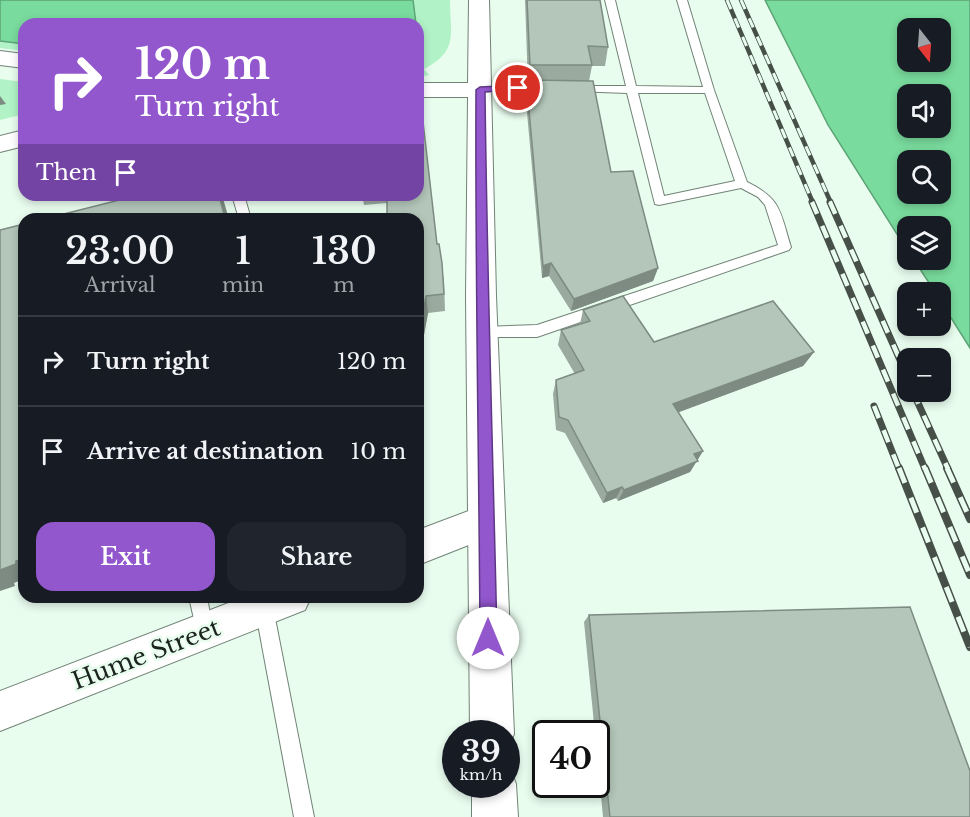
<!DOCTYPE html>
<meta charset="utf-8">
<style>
body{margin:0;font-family:"Libre Baskerville",serif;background:#20242c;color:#f1f3f6;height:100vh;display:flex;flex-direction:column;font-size:22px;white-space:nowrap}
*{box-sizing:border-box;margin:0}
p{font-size:20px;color:#9ea1a6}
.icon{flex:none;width:33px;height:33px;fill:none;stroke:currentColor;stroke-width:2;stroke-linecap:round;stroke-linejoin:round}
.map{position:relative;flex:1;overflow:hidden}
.panel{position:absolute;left:18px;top:213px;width:406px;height:390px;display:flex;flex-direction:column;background:#171b24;border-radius:18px;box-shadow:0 3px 9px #0003}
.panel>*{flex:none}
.guide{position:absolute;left:18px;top:18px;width:406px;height:183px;border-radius:18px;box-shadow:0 3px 9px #0003;background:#9256cd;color:#fff;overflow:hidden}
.needle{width:39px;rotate:163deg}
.tools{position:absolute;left:897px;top:18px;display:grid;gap:12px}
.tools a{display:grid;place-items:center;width:54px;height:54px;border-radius:12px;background:#171b24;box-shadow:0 3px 9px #0003;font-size:30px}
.speed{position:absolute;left:442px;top:720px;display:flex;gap:12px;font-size:30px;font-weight:700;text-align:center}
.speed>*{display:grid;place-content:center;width:78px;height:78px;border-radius:50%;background:#171b24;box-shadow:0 3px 9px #0003;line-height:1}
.speed small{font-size:15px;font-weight:400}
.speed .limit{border:3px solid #111;border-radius:9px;background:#fff;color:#111}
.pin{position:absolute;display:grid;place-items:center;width:51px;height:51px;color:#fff;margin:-26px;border:3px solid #fff;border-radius:50%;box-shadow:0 2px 6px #0007}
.me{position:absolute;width:66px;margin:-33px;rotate:0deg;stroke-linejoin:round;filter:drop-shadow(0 0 4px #0008)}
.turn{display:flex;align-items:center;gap:21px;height:126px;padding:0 18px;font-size:27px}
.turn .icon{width:78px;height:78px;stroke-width:2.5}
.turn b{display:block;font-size:42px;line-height:51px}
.then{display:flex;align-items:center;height:57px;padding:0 18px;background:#0003;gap:12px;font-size:22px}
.eta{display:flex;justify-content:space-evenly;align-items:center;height:102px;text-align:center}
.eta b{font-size:36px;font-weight:600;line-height:42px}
.primary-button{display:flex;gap:12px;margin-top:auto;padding:12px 18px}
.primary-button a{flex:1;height:69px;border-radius:18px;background:#9256cd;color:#fff;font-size:24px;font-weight:600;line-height:69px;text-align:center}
.primary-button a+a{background:#20242c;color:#f1f3f6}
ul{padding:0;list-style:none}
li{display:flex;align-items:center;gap:18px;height:90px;padding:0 18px;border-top:2px solid #363941}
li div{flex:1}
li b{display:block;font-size:22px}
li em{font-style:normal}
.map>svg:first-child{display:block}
</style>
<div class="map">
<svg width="970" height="817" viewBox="0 0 970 817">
<rect width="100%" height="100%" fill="#e9fdef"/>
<g fill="#b1f3c6">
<path d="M0,0H450C450,34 459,51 424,69L429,75L419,77L418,24H24V51L0,48Z"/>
<polygon points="0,79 24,82 24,114 0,120"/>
</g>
<g fill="#79db9d" stroke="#5da477" stroke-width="1.5" fill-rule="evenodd">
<polygon points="0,0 413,0 416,24 24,24 24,44 0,41"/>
<path d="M765,0H970V348L941,302L940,292H935L914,260H940V226H908L907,250L828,125ZM908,28H940V62H908ZM908,94H940V128H908ZM908,160H940V194H908Z"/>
</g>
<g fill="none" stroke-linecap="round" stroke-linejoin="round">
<defs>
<g id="lane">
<path d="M605,0H615L636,86L703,87L677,0H687L714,90L747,182C782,199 780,212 791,247L789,250L537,337H477L475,333L477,329L482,327L537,325L778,245L765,205L758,197L741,188L659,205L655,204L627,93L572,91L571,89L576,86H626ZM638,93H705L735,181L664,196Z"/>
<polygon points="549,86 554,89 553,91 480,93 475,90 480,87"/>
<polygon points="232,195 244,195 251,219 239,219"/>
<polygon points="189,597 207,597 213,631 210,637 204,640 198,637"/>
<polygon points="264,599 270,602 273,608 314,817 294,817 255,608 258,602"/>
</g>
<g id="street">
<polygon points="24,130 24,146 0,152 0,136"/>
<polygon points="487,504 499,509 504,521 499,533 418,565 418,530"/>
<polygon points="244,597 311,597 305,610 0,731 0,691"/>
</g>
<g id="secondary">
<polygon points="469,0 489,0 496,296 514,734 507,749 507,734 470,734 466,296 468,97 418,97 418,83 468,83"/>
<polygon points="0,51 24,54 24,68 0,65"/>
<polygon points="507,767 510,768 516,784 518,817 472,817 472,784 507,784"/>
</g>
</defs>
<use href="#lane" stroke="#718376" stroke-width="2"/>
<use href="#street" stroke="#718376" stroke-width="2"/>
<use href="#secondary" stroke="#718376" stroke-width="2"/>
<use href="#lane" fill="#fff" fill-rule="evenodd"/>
<use href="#street" fill="#fff" fill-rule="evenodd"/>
<use href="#secondary" fill="#fff" fill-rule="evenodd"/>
<defs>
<g id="rail-far2">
<polyline points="727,0 813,203"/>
<polyline points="741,0 831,203"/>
</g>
<g id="rail-far1">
<polyline points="812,202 925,469"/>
<polyline points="830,202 908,378"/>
<polyline points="913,392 948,469"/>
<polyline points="874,406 899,469"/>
</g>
<g id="rail">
<polyline points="899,468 970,647"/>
<polyline points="925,468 970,575"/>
<polyline points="947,468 970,519"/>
</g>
</defs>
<use href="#rail-far2" stroke="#465049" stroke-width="4.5"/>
<use href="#rail-far1" stroke="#465049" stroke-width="7"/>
<use href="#rail" stroke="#465049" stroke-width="8"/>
<use href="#rail-far2" stroke="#e9fdef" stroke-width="3" stroke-dasharray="10" stroke-linecap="butt"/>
<use href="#rail-far1" stroke="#e9fdef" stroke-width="4.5" stroke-dasharray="13" stroke-linecap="butt"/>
<use href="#rail" stroke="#e9fdef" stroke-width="5" stroke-dasharray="16" stroke-linecap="butt"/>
</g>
<g fill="#9aaa9f">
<polygon points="525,0 600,0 608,47 605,66 592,66 589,81 611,172 658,268 653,281 571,311 549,276 542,278 527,113 528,99 529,99 530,85 528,85"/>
<polygon points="362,195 418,195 437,244 444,280 445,311 428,313 423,340 418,341 418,219 387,203 364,205"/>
<polygon points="583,310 654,342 814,352 803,366 678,412 703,451 690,472 618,501 616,498 603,503 565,433 556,430 553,394 556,380 575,374 558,345 561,330 580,324"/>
<polygon points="589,615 970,817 603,817 597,754 597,734 595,734 584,622"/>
</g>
<g fill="#7d8b82">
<polygon points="0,96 6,104 0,105"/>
<polygon points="219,195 222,195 229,219 222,219"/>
<polygon points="551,263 549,276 542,278 543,266"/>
<polygon points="658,268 653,281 571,311 574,299"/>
<polygon points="426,296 428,313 423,340 418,341 418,324"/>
<polygon points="814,352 803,366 666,417 673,404"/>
<polygon points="703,451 690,472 618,501 624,490 694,454"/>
<polygon points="622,487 616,498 603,503 607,493"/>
<polygon points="24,559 24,579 14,583 15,586 0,591 0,570 16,561"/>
</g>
<g fill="#b3c6b9" stroke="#7d8b82" stroke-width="1.5">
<polygon points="527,0 600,0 608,47 588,46 592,65 530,65"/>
<polygon points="530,80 593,81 611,172 633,171 658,268 574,299 551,263 543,266 528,99 531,99"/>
<polygon points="418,113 422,113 437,244 439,244 442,263 444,294 426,296 421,324 418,324 418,219 387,219 387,195 418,195"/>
<polygon points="139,195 219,195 225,218 222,219 44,219"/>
<polygon points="24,224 24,559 16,561 16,564 0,570 0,230"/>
<polygon points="623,296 654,342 773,301 814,352 673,404 703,451 694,454 698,461 624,490 622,487 607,493 568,420 559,417 556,380 584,370 561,330 590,321 583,310"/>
<polygon points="910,607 970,771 970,817 610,817 589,615"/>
</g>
<path fill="#9256cd" stroke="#5f3885" stroke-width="1.5" d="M518,85L521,86V90L485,92C487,274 493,456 497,638L494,643L488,646L482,643L480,638C479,455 475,272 476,90L480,87Z"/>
<g text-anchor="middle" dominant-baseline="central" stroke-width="5" stroke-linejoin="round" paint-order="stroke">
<g font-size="24" fill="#1c241f" stroke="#e9fdef">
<text transform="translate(146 654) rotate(-21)">Hume Street</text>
</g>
</g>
</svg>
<div class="tools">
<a><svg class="needle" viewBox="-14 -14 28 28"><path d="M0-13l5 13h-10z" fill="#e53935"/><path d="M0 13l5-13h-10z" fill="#9ea1a6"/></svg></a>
<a><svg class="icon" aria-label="sound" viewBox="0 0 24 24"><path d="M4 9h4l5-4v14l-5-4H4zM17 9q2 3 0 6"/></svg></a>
<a><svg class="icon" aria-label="search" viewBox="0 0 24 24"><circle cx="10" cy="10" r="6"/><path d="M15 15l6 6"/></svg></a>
<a><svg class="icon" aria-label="layers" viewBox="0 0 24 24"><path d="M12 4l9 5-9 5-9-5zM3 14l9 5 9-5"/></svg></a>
<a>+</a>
<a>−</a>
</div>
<div class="speed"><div>39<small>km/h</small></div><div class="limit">40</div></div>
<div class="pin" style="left:518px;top:88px;background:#d93025"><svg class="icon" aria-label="arrive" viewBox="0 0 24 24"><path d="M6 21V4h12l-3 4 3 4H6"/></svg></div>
<svg class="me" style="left:488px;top:638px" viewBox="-20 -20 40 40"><circle r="19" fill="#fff"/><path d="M0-13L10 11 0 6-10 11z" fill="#9256cd"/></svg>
<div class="guide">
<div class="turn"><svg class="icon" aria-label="right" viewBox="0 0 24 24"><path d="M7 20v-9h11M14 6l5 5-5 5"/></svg><div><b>120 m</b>Turn right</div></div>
<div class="then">Then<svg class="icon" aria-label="arrive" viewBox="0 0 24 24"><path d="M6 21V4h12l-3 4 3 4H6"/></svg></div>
</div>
<section class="panel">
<div class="eta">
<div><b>23:00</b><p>Arrival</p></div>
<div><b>1</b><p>min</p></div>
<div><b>130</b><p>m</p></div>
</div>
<ul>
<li><svg class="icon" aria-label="right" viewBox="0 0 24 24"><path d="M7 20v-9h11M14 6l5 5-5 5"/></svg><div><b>Turn right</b></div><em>120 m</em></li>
<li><svg class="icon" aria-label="arrive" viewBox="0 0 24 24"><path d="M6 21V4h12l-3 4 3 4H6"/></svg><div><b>Arrive at destination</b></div><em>10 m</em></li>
</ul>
<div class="primary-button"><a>Exit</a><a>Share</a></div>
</section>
</div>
